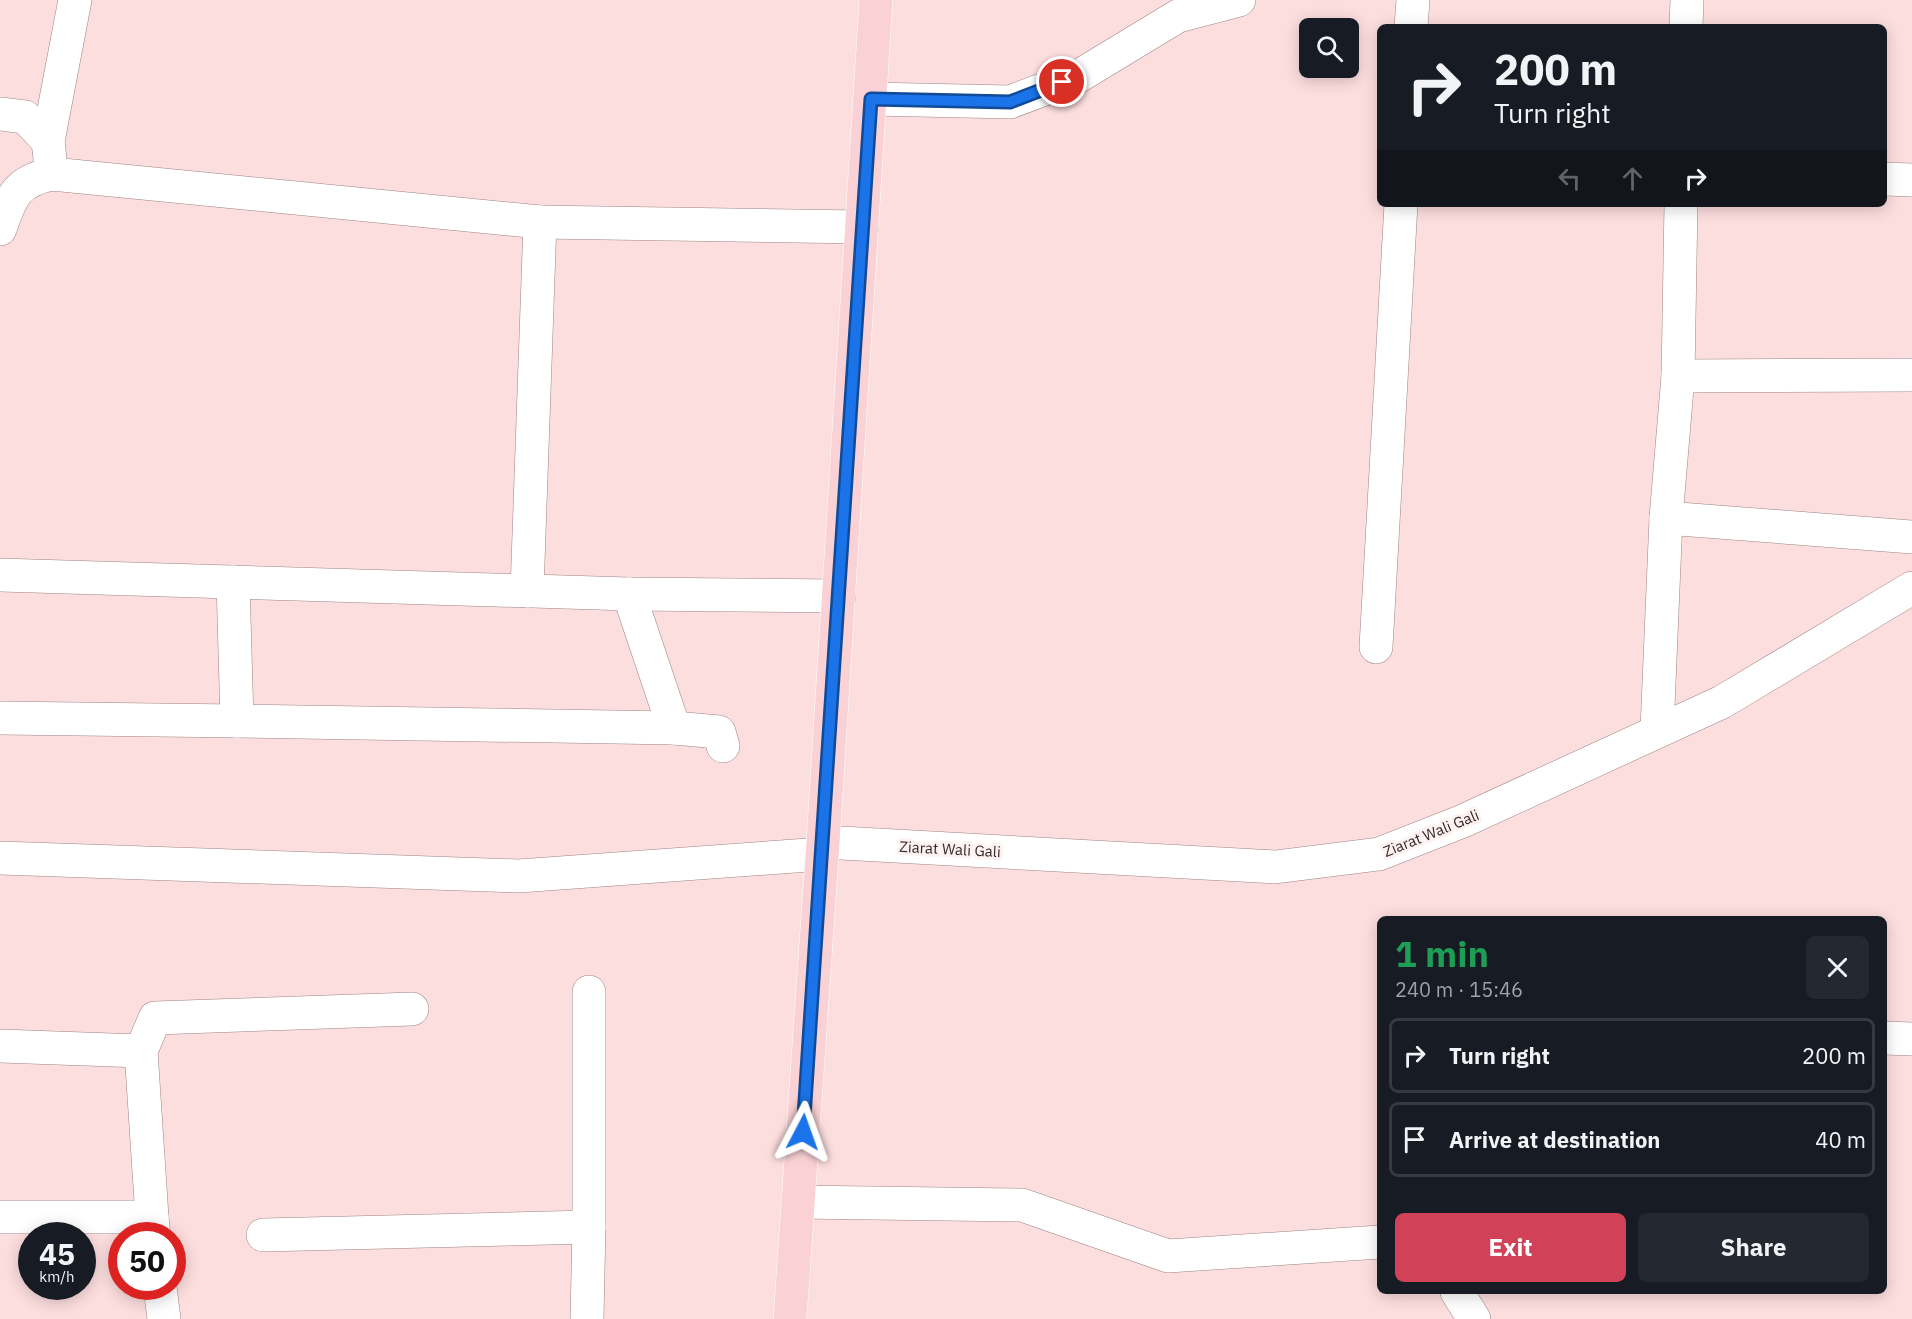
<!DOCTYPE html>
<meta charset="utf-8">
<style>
body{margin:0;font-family:"IBM Plex Sans",sans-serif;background:#242831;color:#f1f3f6;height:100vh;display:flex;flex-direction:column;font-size:22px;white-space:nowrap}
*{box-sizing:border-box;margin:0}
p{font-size:20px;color:#9ea1a6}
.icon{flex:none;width:33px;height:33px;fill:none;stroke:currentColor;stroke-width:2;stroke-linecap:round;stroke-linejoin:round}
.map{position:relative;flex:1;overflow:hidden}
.details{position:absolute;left:1377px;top:916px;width:510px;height:378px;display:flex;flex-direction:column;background:#171b24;border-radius:9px;box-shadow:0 3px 15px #0003}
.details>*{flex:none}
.guide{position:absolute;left:1377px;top:24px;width:510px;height:183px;border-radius:9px;box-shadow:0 3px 15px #0003;background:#171b24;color:#f1f3f6;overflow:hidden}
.controls{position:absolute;left:1299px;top:18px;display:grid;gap:12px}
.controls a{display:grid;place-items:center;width:60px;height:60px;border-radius:9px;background:#171b24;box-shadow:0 3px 15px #0003;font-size:30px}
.speed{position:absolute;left:18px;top:1222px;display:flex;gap:12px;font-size:30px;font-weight:700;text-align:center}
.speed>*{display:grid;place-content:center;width:78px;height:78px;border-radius:50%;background:#171b24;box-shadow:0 3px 15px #0003;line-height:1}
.speed small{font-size:15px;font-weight:400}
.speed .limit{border:9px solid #d22;background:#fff;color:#111}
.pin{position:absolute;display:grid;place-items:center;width:51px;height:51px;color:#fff;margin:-26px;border:3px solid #fff;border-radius:50%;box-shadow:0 2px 6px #0007}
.me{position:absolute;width:66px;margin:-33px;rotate:4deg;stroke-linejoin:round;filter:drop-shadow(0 0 4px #0008)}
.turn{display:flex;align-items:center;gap:21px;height:126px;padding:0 18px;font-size:27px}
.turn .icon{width:78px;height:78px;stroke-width:2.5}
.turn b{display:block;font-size:42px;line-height:51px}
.lanes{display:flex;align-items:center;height:57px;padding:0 18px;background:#0003;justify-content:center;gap:30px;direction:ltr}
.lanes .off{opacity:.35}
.round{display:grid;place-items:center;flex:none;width:63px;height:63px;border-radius:9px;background:#242831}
.head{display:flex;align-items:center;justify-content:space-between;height:102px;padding:0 18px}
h1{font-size:36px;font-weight:700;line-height:45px;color:#1e9e55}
.cta{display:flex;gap:12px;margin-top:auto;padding:12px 18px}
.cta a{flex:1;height:69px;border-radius:9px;background:#d14158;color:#fff;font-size:24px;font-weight:700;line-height:69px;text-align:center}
.cta a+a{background:#242831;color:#f1f3f6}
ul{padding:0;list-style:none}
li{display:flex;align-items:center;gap:18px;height:75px;margin:0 12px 9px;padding:0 6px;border:3px solid #363941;border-radius:9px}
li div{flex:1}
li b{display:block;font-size:22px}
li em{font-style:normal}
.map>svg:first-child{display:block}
</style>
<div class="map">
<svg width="1912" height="1319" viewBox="0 0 1912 1319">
<rect width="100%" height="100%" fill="#fddedf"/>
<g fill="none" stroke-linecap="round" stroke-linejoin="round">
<defs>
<g id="minor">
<polyline points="1411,27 1413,0"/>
<polyline points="1686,27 1687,0"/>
<polyline points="871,99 1010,102 1079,76 1178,16 1239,0"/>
<polyline points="0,114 25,117 48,141 50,159"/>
<polyline points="48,141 75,0"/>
<polyline points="1884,179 1912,180"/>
<polyline points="540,222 862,227"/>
<path d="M0,229C11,197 16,181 52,174L540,222L527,591"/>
<polyline points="1678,376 1912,375"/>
<polyline points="1666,518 1912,537"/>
<polyline points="0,575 629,594 839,596"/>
<polyline points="629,594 674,728"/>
<polyline points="1376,647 1401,204"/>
<polyline points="0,718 237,721 233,582"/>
<polyline points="237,721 674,728 719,732 723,746"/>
<polyline points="1657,730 1666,518 1678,376 1681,204"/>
<polyline points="823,842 1275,867 1379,854 1463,821 1722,702 1912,588"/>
<polyline points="0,858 519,876 822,854"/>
<polyline points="589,992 589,1227"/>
<polyline points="1884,1038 1912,1039"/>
<polyline points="0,1046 141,1051 152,1217"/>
<polyline points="141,1051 155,1018 412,1009"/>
<polyline points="798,1202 1022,1205 1168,1256 1380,1242"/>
<polyline points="0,1217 152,1217 154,1236"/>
<polyline points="263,1235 589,1227 587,1319"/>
<polyline points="160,1287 164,1319"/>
<polyline points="1457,1292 1474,1319"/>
</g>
<polyline id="major" points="790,1319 823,842 876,0"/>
</defs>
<use href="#minor" stroke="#9f8384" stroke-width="34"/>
<use href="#major" stroke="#fff" stroke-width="34"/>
<use href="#minor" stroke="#fff" stroke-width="33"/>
<use href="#major" stroke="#fad1d4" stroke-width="33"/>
</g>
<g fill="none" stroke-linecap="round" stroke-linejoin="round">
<defs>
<polyline id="route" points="803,1132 871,99 1010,102 1062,82"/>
</defs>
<use href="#route" stroke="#114b97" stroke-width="15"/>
<use href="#route" stroke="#1a73e8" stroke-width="10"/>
</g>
<g text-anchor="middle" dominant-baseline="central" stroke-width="6" stroke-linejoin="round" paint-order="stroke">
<g font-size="15" fill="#342929" stroke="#fdf1f1">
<text transform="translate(1431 833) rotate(-22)">Ziarat Wali Gali</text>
<text transform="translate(950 849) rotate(3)">Ziarat Wali Gali</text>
</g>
</g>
</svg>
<div class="controls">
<a><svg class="icon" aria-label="search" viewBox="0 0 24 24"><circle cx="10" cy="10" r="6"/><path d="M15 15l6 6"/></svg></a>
</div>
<div class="speed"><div>45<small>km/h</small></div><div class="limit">50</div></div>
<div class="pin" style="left:1062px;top:82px;background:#d93025"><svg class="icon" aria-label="arrive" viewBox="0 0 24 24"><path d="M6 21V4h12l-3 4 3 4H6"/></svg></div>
<svg class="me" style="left:803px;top:1132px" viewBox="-20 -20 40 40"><path d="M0-17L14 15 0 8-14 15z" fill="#1a73e8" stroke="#fff" stroke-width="4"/></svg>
<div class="guide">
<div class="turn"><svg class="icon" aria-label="right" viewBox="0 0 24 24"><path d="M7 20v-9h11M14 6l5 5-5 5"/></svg><div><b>200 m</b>Turn right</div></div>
<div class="lanes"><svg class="icon off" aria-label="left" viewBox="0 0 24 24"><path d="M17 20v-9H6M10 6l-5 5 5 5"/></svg><svg class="icon off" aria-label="ahead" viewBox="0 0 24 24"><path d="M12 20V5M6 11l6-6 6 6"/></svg><svg class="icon" aria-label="right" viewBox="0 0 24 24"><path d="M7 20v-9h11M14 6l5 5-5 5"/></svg></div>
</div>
<section class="details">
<div class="head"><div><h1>1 min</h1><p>240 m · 15:46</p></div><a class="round"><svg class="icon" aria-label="close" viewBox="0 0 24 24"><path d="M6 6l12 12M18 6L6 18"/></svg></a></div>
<ul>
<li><svg class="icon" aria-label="right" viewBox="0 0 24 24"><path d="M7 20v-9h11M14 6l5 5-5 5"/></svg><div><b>Turn right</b></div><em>200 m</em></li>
<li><svg class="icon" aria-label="arrive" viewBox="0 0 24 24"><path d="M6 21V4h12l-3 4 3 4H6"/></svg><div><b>Arrive at destination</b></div><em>40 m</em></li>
</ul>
<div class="cta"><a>Exit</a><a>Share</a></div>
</section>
</div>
